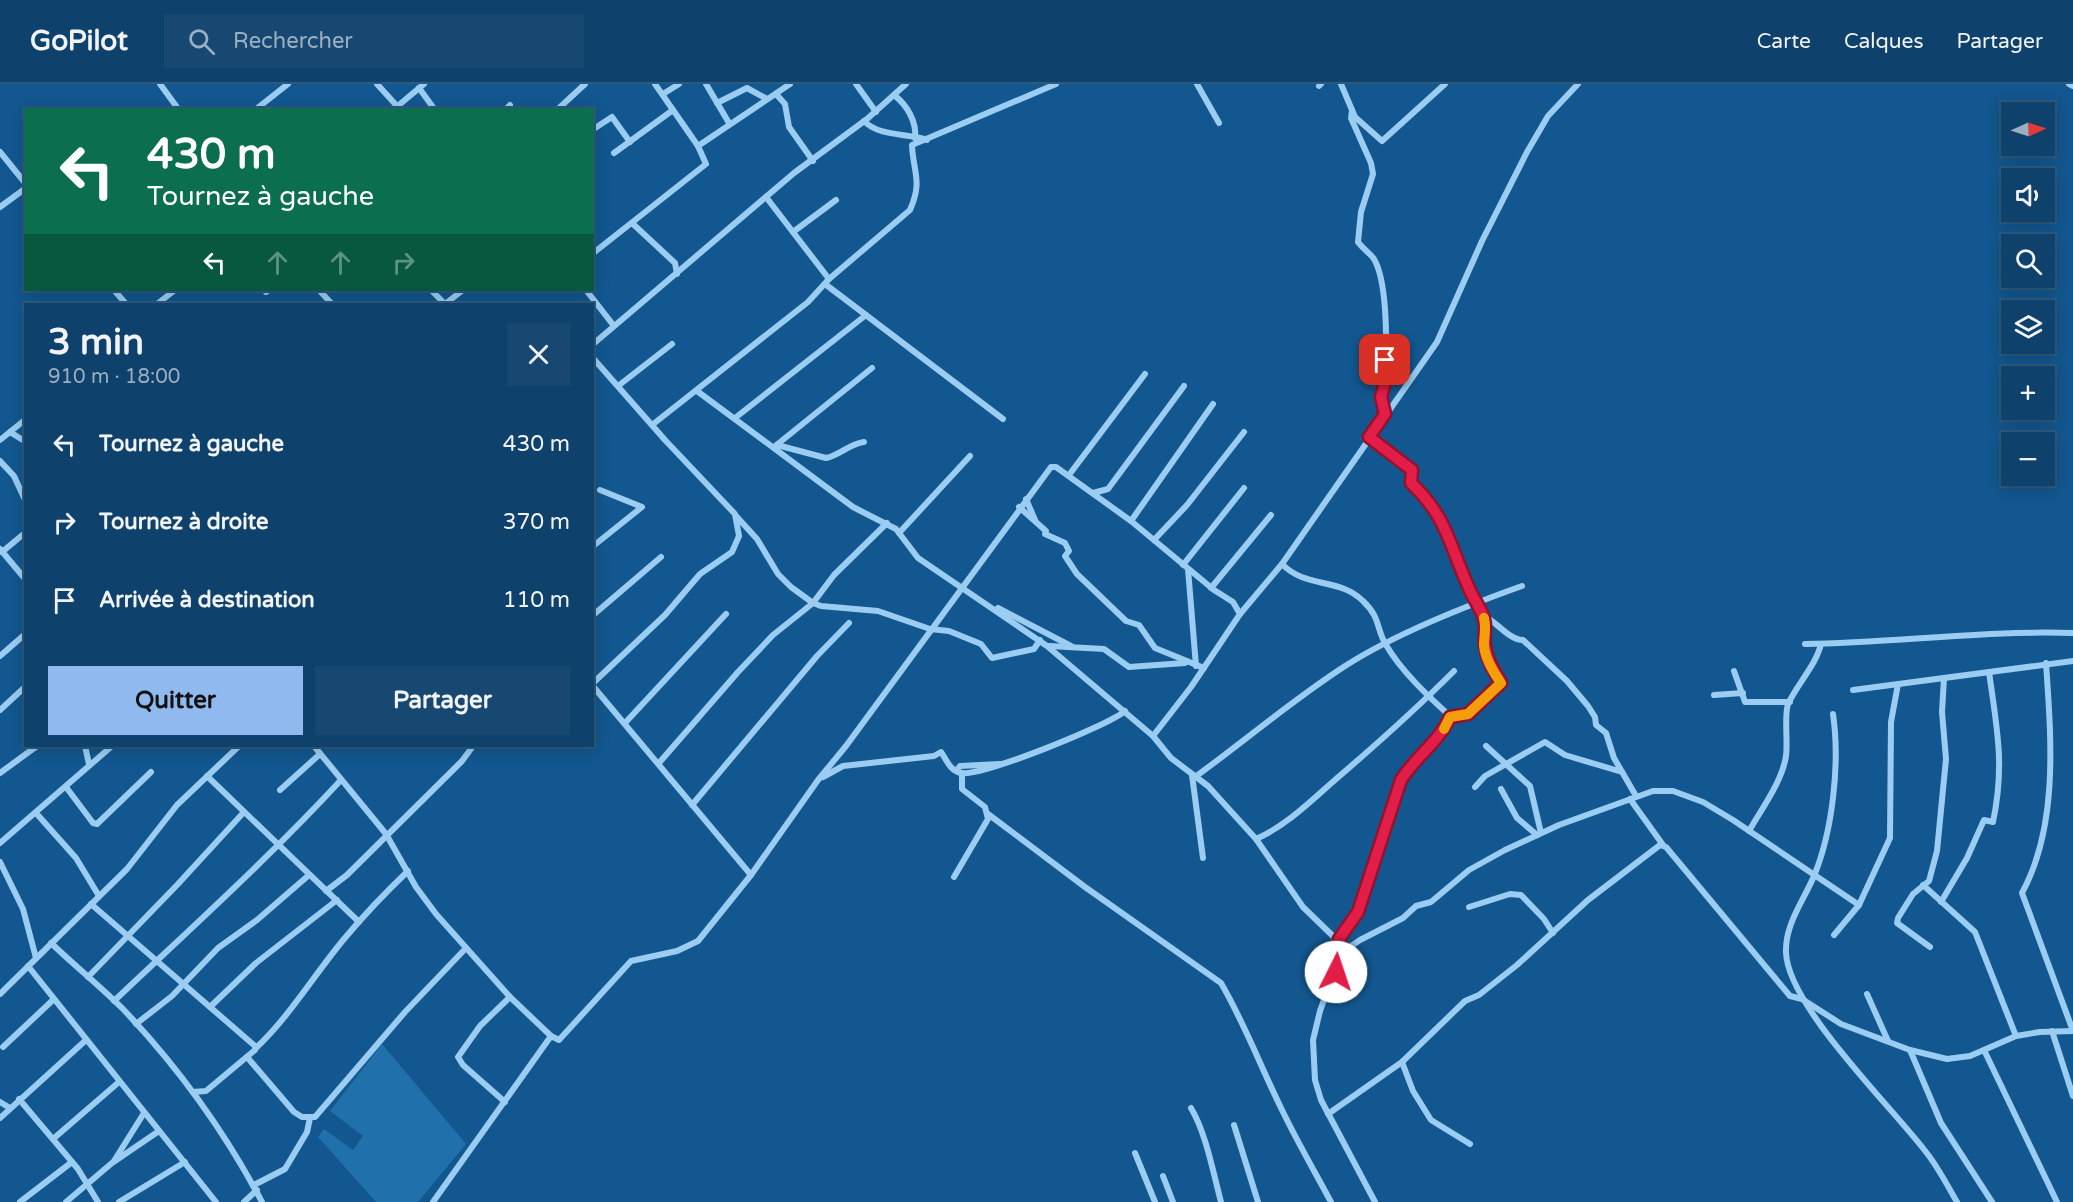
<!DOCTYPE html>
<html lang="fr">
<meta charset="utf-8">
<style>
body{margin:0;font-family:"Varela Round",sans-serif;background:#174871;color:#f1f3f6;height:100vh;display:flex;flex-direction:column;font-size:22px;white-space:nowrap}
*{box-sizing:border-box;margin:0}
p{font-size:20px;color:#9bafc1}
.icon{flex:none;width:33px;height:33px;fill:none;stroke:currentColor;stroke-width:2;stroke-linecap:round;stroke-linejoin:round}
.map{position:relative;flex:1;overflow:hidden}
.side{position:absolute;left:24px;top:219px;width:570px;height:444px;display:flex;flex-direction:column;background:#0e416b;border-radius:0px;box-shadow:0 3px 15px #0003,0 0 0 2px #2e5a7e}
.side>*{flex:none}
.hud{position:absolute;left:24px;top:24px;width:570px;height:183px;border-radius:0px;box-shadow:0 3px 15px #0003,0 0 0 2px #2e5a7e;background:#0b6e4f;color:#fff;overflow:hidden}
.needle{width:39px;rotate:87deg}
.buttons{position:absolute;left:2001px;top:18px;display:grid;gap:12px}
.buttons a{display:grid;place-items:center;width:54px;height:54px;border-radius:0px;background:#0e416b;box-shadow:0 3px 15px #0003,0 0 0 2px #2e5a7e;font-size:30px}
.pin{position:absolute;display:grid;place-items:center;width:51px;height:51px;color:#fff;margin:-26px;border-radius:12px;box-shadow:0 3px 9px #0006}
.me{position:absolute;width:66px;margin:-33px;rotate:4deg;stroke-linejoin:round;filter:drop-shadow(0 0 4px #0008)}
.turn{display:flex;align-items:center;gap:21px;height:126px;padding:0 24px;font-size:27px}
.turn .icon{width:78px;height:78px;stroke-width:2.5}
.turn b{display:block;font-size:42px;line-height:51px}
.lanes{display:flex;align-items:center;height:57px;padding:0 24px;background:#0003;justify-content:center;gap:30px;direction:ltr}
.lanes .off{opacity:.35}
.round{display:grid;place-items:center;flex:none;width:63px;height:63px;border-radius:0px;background:#174871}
.head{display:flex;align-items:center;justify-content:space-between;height:102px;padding:0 24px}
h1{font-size:36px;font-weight:800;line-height:45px}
.primary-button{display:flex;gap:12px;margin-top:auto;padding:12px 24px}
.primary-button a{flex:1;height:69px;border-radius:0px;background:#90b9f0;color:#111;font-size:24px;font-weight:800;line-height:69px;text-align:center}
.primary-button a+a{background:#174871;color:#f1f3f6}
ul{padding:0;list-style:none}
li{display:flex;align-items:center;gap:18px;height:78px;padding:0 24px}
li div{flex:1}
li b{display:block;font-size:22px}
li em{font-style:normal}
header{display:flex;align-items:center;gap:36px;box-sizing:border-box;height:84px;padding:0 30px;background:#0e416b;border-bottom:2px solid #2e5a7e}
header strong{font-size:28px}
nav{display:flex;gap:33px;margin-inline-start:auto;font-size:21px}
.search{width:420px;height:54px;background:#174871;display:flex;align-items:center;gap:15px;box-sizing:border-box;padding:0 21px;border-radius:0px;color:#9bafc1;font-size:22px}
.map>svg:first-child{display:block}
</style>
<header>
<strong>GoPilot</strong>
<div class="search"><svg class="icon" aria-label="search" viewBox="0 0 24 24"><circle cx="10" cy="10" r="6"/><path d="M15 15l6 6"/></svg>Rechercher</div>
<nav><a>Carte</a><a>Calques</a><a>Partager</a></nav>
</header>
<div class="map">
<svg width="2073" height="1118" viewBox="0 0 2073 1118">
<rect width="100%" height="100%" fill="#12578f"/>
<polygon fill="#2070ac" points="382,960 466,1060 418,1118 376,1118 318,1053 324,1045 353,1066 363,1052 330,1027"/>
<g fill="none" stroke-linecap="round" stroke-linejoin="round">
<g stroke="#9bcdf2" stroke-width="6">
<polyline points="160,0 179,26"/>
<polyline points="377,0 397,22"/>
<polyline points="706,0 729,39"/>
<polyline points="856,0 876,28"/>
<polyline points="1197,0 1219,39"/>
<polyline points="1341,0 1355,33 1382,57 1445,0"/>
<polyline points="2069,0 2073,2"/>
<polyline points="1319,2 1321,0"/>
<polyline points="419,4 435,26"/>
<polyline points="663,10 679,0"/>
<polyline points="776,10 785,20 789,43 813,77"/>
<path d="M894,11C907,21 917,38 915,54"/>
<polyline points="717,19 747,4 767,15"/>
<polyline points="558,25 585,0"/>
<polyline points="255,26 288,0"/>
<polyline points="393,26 424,0"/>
<polyline points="505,26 510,21"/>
<path d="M1352,26L1351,34L1371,79L1373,90L1361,128L1358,158C1363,165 1370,169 1374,175C1387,197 1387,256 1385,282L1388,288L1381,313L1385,330"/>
<path d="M864,37C879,53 908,49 927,56"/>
<polyline points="592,46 612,33 630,58"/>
<polyline points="698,62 790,0"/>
<polyline points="0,68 26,100"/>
<polyline points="614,69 673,26"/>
<polyline points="0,123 26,104"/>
<polyline points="633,140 675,179 677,190"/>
<polyline points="793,148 836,116"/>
<polyline points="592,170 706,80 698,62 655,0"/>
<path d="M829,195L910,126C923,97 913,88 912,61L1056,0"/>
<polyline points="825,200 1003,335"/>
<polyline points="114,206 126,220"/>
<polyline points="319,206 332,220"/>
<polyline points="431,206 445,220"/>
<polyline points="586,206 614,242"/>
<polyline points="266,208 269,206"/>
<polyline points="157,220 175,206"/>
<polyline points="445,220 463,206"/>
<polyline points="592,261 794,89 867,35 906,0"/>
<polyline points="592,273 665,356 735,430 739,452 732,468 700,490 665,531 592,600"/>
<polyline points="618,302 672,260"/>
<path d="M697,307L853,423L896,445L918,474L1047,562L1153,652L1171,674L1208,702L1256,755C1286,742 1311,717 1336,695C1377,660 1416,625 1454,587"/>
<polyline points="735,334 866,231"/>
<polyline points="652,341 808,218 829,195 766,113"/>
<polyline points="10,348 26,358"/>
<path d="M1369,353L1412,386L1411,399C1447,433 1449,459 1468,502C1472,513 1481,524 1484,535C1487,545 1483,554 1485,562C1488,576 1494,587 1501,599L1468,630L1451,633"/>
<polyline points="0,356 26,335"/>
<path d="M777,361L826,374C840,371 849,360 864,358"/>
<polyline points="774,363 872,284"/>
<polyline points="0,377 14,392 26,418"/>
<polyline points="1069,391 1145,290"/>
<polyline points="1093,409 1108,405 1184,302"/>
<polyline points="1026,415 1035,436"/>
<polyline points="1019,423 1046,447 1045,450 1065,459 1069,467 1065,472 1077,490 1126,537 1139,541 1155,564 1204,584"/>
<polyline points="737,433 757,455 778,490 791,503 813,519 821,522 878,527 930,545 949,547 981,560 992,574 1034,565 1040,556"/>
<polyline points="1131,437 1213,320"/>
<polyline points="899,449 970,372"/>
<polyline points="1154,456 1187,421 1244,348"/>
<polyline points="592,463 642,423 600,406"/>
<polyline points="0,465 26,496"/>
<polyline points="2,468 26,448"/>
<path d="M1282,480C1306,505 1339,493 1363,517C1381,534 1376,545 1386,561C1402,588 1428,612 1451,633"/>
<polyline points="1183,481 1244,404"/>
<polyline points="1188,485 1196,582"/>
<polyline points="1211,504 1271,431"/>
<polyline points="998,524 1071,562"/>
<polyline points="592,532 661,473"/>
<path d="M1484,532C1497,538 1509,556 1523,556L1567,597L1588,622L1595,633L1596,641L1606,649L1614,674L1636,712"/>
<path d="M1805,560C1895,559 1984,546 2073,549"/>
<polyline points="1049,562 1104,565 1129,583 1185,579"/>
<polyline points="0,572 23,552"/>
<path d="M2046,579C2051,653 2059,741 2022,809L2073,947"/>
<polyline points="1734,587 1745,618 1790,618"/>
<polyline points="592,601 751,791"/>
<polyline points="1853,606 2073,577"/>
<polyline points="1714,611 1743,609"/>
<polyline points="0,626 26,602"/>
<path d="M1833,630C1840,678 1833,746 1814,792C1804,816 1785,840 1786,868C1787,921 1891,1022 1926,1068C1938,1083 1947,1101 1957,1118"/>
<polyline points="625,639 726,530"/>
<polyline points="1153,652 1191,603 1240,530 1282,480 1437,258 1482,157 1527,68 1548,32 1578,0"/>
<polyline points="85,662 89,680"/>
<polyline points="314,662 386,750 416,803 436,830 510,913 551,952 559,956 631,877 677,867 698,857 751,791 818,696 846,662 1051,383 1056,383 1131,437 1214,506 1233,518 1240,530"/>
<polyline points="1486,662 1530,702 1541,749"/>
<polyline points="659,679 738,588 773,551 813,519 834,491 887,439"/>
<polyline points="957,686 960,682 1000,680"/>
<polyline points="0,689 37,662"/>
<polyline points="1192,691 1203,774"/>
<polyline points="207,692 359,838"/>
<path d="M823,693L843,682L934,672L941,668C947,676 949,686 961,689C980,693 1108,642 1125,627"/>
<path d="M1195,693C1243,658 1289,619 1339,586C1391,551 1463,523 1522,502"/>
<polyline points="66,703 93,739 97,740 151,688"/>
<polyline points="1475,703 1485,692 1545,658 1565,671 1622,688"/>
<polyline points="1501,705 1517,734 1537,751"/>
<polyline points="280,706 320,670"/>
<polyline points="1630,715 1663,761"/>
<polyline points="692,721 817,572 849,539"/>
<polyline points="36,729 76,774 99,812"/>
<path d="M988,730L1085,803L1221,899C1245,940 1262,986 1283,1028C1298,1059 1315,1088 1331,1118"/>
<path d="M1749,747C1762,724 1782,698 1786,672C1788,658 1784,631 1788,620C1798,599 1816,581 1821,560"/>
<polyline points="1256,755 1303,823 1338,857"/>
<polyline points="0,759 112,662"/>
<polyline points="0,778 23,825 36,874"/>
<polyline points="954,793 988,735 985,723 962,705 962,689"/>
<polyline points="1923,801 1975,848 2016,952"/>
<polyline points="326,807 347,791 462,677 473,662"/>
<path d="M1941,818L1967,774L1984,736L1993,738C2005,681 1997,645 1989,588"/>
<polyline points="91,820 255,962 255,966 206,1007 193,1008"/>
<polyline points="1469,823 1510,810 1521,811 1544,835 1553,849"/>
<polyline points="1834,851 1859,821 1890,754 1891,638 1898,600"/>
<path d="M51,859C75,882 100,902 123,925C177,982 225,1048 262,1118"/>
<polyline points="1930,863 1897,839 1898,834 1913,810 1929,797 1937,767 1946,675 1942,628 1944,594"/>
<polyline points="1341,869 1360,856 1403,834 1416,822 1431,818 1469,786 1505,766 1559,741 1653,707 1673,707 1703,718 1733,736 1859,821"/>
<polyline points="28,882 216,1118"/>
<polyline points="88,893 178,800 244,728"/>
<polyline points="0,910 127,785 177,721 239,662"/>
<polyline points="1867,910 1888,957"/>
<path d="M114,917C191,844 269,774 341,696"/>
<polyline points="210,923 256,879 337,816"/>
<polyline points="136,940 172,912 218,864 257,836 309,791"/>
<polyline points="2052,947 2073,1012"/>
<polyline points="3,963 54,915"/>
<path d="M256,964C290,932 314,891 344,855C364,831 385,809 408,787"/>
<polyline points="1910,966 1941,1039 1992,1118"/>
<polyline points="1984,966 2057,1118"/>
<polyline points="247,973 294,1028 302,1033 315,1033 405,928 466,864"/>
<polyline points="1402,978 1413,1007 1431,1036 1470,1060"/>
<polyline points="19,1015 78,1085 98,1118"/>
<polyline points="0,1018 10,1024"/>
<polyline points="505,1018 463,981 458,973 480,942 510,913"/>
<path d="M1191,1024C1206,1049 1213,1088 1221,1118"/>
<polyline points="1328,1030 1402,978 1465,917 1479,911 1517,881 1588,816 1660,761 1666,763 1790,912 1802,915 1841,940 1910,966 1947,975 1970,972 2016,952 2040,948 2073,947"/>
<polyline points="0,1034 86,956"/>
<polyline points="1234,1041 1258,1118"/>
<polyline points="53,1055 119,998"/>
<polyline points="1135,1069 1155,1118"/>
<polyline points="114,1077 144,1029"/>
<polyline points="1163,1092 1173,1118"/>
<polyline points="254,1101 285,1085 307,1048 310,1034"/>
<polyline points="20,1118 72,1078"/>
<polyline points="66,1118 112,1079 159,1047"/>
<polyline points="119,1118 185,1078"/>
<polyline points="244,1118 257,1106"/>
<polyline points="433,1118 551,952"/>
<path d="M1375,1118L1321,1016L1315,996L1313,956L1320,927L1341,869L1339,855L1358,828L1401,696C1415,673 1439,658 1451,633"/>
</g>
</g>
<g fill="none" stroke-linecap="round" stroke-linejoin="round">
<defs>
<path id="route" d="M1336,888L1341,869L1339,855L1358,828L1401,696C1415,673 1439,658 1450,633L1468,630L1501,599C1494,587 1487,576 1485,562C1483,554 1487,545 1484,535C1481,524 1472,513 1468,502C1449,460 1447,433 1411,399L1412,386L1369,353L1385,330L1381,313L1388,288L1385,276"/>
</defs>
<use href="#route" stroke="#92132f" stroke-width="15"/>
<use href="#route" stroke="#e11d48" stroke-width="10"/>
<path stroke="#f59e0b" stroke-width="10" d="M1444,645L1450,633L1468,630L1501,599C1494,589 1483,572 1484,558C1485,549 1486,543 1484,534"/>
</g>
</svg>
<div class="buttons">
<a><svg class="needle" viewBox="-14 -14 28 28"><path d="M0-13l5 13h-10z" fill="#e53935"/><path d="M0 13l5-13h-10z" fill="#9bafc1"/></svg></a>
<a><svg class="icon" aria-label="sound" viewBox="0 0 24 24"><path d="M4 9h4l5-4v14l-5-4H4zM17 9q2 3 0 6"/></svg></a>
<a><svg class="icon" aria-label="search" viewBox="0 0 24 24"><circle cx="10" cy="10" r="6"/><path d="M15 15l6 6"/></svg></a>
<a><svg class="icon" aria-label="layers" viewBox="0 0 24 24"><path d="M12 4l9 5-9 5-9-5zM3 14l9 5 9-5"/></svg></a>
<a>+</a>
<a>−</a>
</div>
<div class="pin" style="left:1385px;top:276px;background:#d93025"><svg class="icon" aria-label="arrive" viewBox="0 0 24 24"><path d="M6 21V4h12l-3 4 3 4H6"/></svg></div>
<svg class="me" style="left:1336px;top:888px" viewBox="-20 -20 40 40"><circle r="19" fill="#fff"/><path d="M0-13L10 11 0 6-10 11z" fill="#e11d48"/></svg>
<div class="hud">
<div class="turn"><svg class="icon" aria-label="left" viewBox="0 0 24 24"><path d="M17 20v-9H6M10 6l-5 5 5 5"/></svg><div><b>430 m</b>Tournez à gauche</div></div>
<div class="lanes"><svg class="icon" aria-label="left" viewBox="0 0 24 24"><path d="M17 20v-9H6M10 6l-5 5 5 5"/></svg><svg class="icon off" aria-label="ahead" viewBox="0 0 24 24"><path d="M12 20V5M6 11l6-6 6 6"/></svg><svg class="icon off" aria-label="ahead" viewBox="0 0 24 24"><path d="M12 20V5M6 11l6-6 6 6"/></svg><svg class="icon off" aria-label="right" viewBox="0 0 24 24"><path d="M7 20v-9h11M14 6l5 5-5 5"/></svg></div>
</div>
<section class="side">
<div class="head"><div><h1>3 min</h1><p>910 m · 18:00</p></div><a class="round"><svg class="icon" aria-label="close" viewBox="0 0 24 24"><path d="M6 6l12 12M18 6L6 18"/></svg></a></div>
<ul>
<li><svg class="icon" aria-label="left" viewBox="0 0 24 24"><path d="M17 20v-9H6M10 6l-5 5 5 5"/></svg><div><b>Tournez à gauche</b></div><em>430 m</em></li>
<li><svg class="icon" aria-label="right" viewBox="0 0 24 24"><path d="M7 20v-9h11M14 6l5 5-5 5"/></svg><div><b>Tournez à droite</b></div><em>370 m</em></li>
<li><svg class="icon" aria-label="arrive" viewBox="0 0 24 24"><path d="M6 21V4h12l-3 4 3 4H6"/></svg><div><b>Arrivée à destination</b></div><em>110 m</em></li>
</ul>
<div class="primary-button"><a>Quitter</a><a>Partager</a></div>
</section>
</div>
